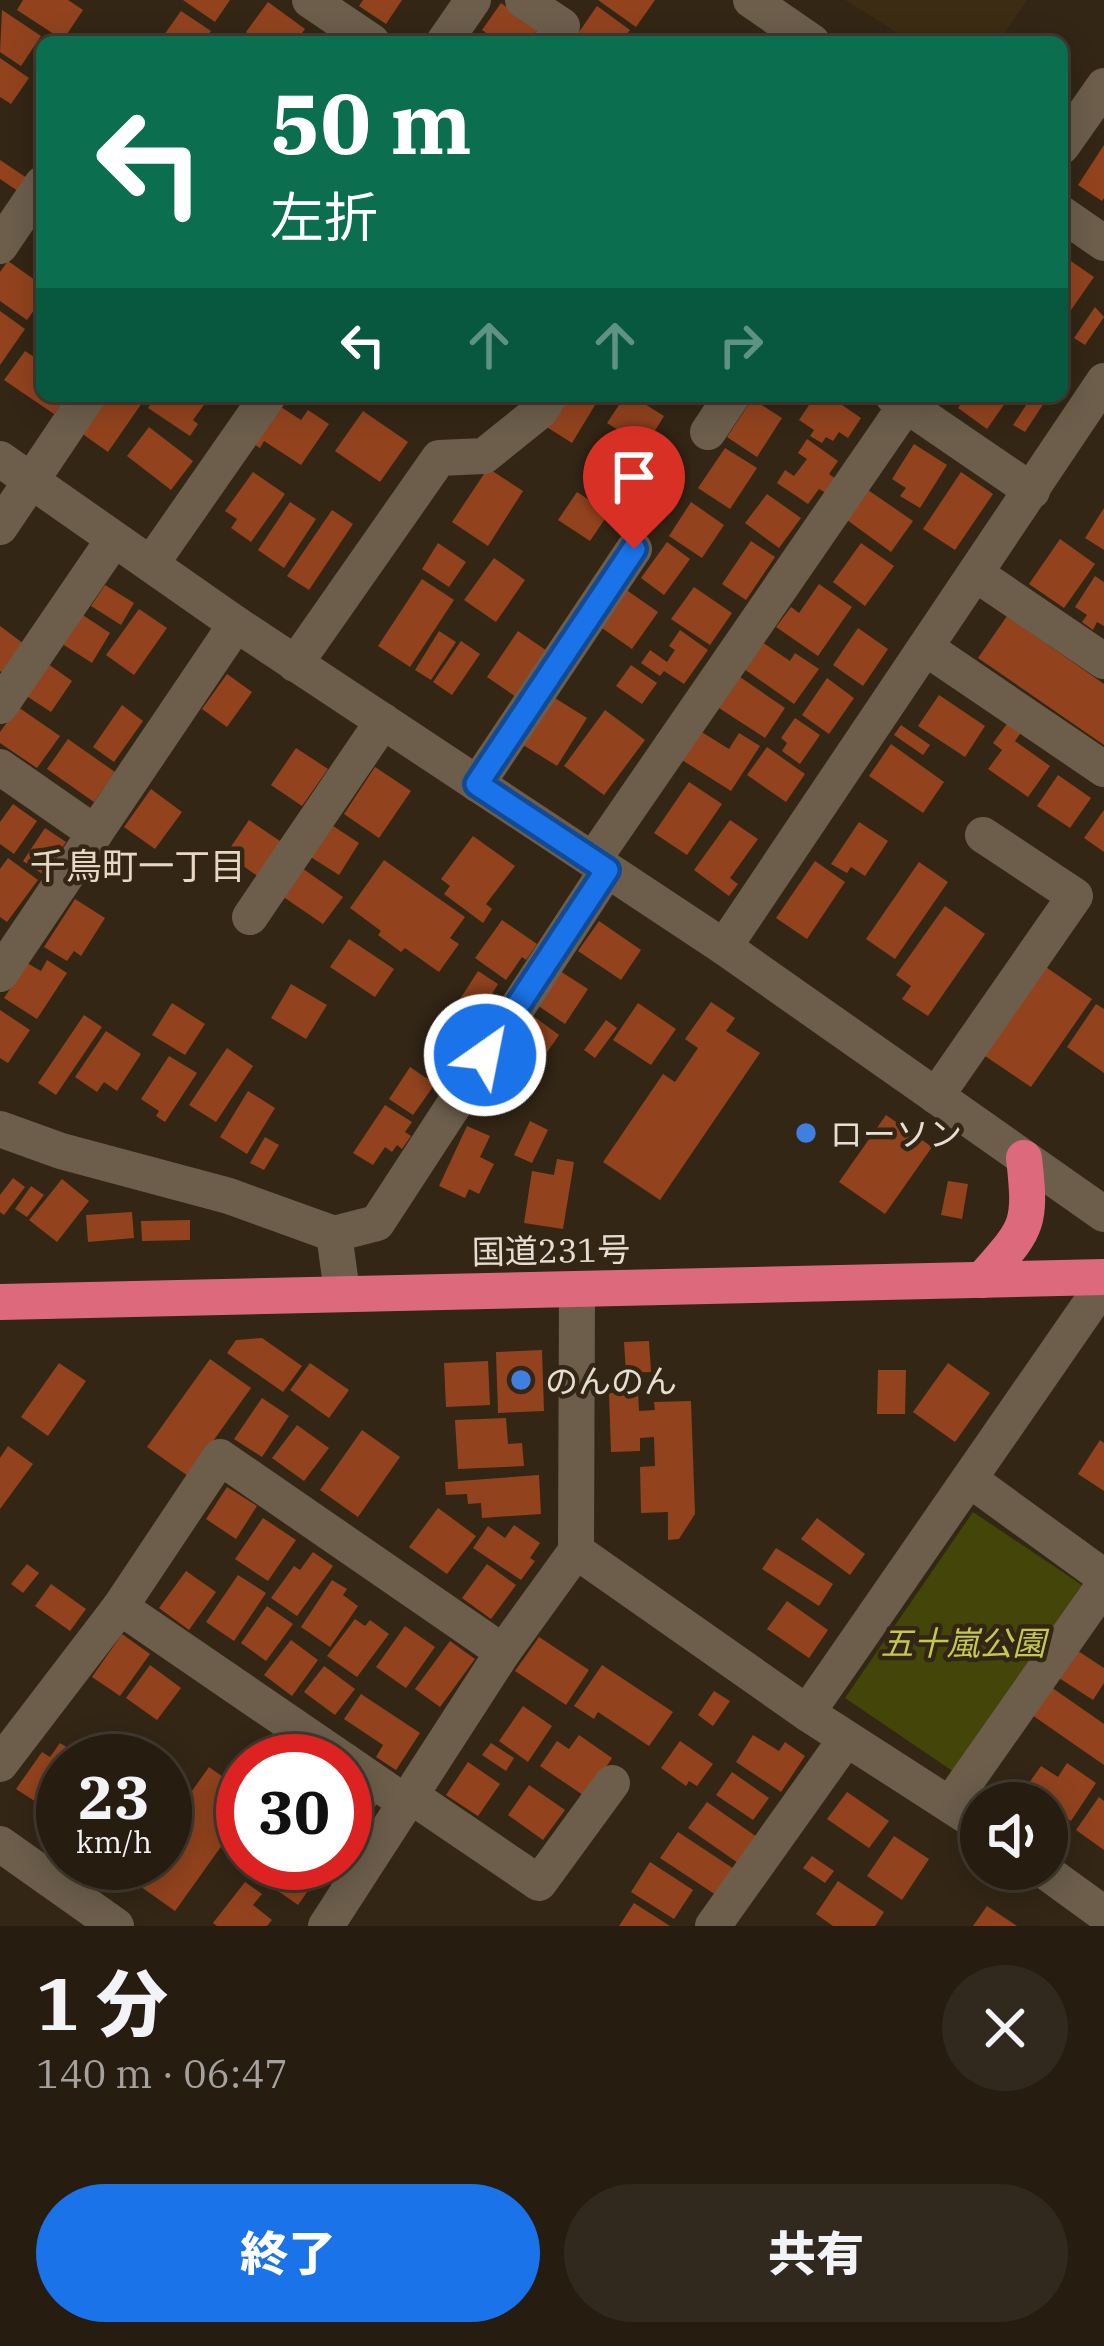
<!DOCTYPE html>
<html lang="ja">
<meta charset="utf-8">
<style>
body{margin:0;font-family:"IBM Plex Serif","Noto Sans JP",serif;background:#32291e;color:#f1f3f6;height:100vh;display:flex;flex-direction:column;font-size:45px;white-space:nowrap}
*{box-sizing:border-box;margin:0}
p{font-size:39px;color:#a4a19f}
.icon{flex:none;width:66px;height:66px;fill:none;stroke:currentColor;stroke-width:2;stroke-linecap:round;stroke-linejoin:round}
.map{position:relative;height:1926px;overflow:hidden}
.panel{display:flex;flex-direction:column;background:#261c10;flex:1}
.panel>*{flex:none}
.banner{position:absolute;left:36px;top:36px;width:1032px;height:366px;border-radius:18px;box-shadow:0 6px 30px #0003,0 0 0 3px #423a30;background:#0b6e4f;color:#fff;overflow:hidden}
.controls{position:absolute;left:960px;top:1782px;display:grid;gap:24px}
.controls a{display:grid;place-items:center;width:108px;height:108px;border-radius:50%;background:#261c10;box-shadow:0 6px 30px #0003,0 0 0 3px #423a30;font-size:60px}
.speed{position:absolute;left:36px;top:1734px;display:flex;gap:24px;font-size:60px;font-weight:700;text-align:center}
.speed>*{display:grid;place-content:center;width:156px;height:156px;border-radius:50%;background:#261c10;box-shadow:0 6px 30px #0003,0 0 0 3px #423a30;line-height:1}
.speed small{font-size:30px;font-weight:400}
.speed .limit{border:18px solid #d22;background:#fff;color:#111}
.pin{position:absolute;display:grid;place-items:center;width:102px;height:102px;color:#fff;margin:-123px -51px;border-radius:50% 50% 50% 0;rotate:-45deg;box-shadow:0 0 12px #0007}
.pin .icon{rotate:45deg}
.me{position:absolute;width:132px;margin:-66px;rotate:33deg;stroke-linejoin:round;filter:drop-shadow(0 0 9px #0008)}
.turn{display:flex;align-items:center;gap:42px;height:252px;padding:0 36px;font-size:54px}
.turn .icon{width:156px;height:156px;stroke-width:2.5}
.turn b{display:block;font-size:84px;line-height:102px}
.lanes{display:flex;align-items:center;height:114px;padding:0 36px;background:#0003;justify-content:center;gap:60px;direction:ltr}
.lanes .off{opacity:.35}
.round{display:grid;place-items:center;flex:none;width:126px;height:126px;border-radius:63px;background:#32291e}
.summary{display:flex;align-items:center;justify-content:space-between;height:204px;padding:0 36px}
h1{font-size:72px;font-weight:800;line-height:90px}
.action{display:flex;gap:24px;margin-top:auto;padding:24px 36px}
.action a{flex:1;height:138px;border-radius:72px;background:#1a73e8;color:#fff;font-size:48px;font-weight:800;line-height:138px;text-align:center}
.action a+a{background:#32291e;color:#f1f3f6}
.map>svg:first-child{display:block}
</style>
<div class="map">
<svg width="1104" height="1926" viewBox="0 0 1104 1926">
<rect width="100%" height="100%" fill="#332615"/>
<polygon fill="#3c2c14" points="845,0 1027,0 998,42 912,42"/>
<polygon fill="#434509" points="973,1512 1082,1585 954,1772 845,1698"/>
<g fill="#92431e">
<polygon points="23,0 68,0 83,10 63,40 17,10"/>
<polygon points="183,0 230,0 215,22"/>
<polygon points="363,0 402,0 386,24 359,6"/>
<polygon points="598,0 655,0 636,27"/>
<polygon points="268,2 305,29 295,42 260,42 246,32"/>
<polygon points="501,3 538,29 529,42 499,42 482,30"/>
<polygon points="597,6 630,30 621,42 572,42"/>
<polygon points="2,10 41,36 21,66 0,52"/>
<polygon points="181,11 211,31 203,42 159,42"/>
<polygon points="0,58 29,78 11,104 0,97"/>
<polygon points="1104,145 1104,198 1102,201 1078,185"/>
<polygon points="0,160 30,180 21,193 0,179"/>
<polygon points="1062,255 1094,277 1062,323"/>
<polygon points="8,261 42,285 42,299 27,320 0,301 0,272"/>
<polygon points="1095,307 1104,317 1085,345 1074,338"/>
<polygon points="0,311 25,329 0,365"/>
<polygon points="25,351 42,362 42,396 67,396 54,414 4,380"/>
<polygon points="100,396 132,396 142,403 108,452 77,430"/>
<polygon points="156,396 197,396 206,402 193,420 198,424 190,436 148,408"/>
<polygon points="559,396 579,396 595,405 572,443 542,424"/>
<polygon points="625,396 632,396 664,416 645,447 607,423"/>
<polygon points="815,396 829,396 861,418 848,438 839,432 833,441 826,437 822,443 810,436 814,430 799,420"/>
<polygon points="967,396 1010,396 987,429 958,408"/>
<polygon points="1032,396 1046,400 1025,432 1013,425"/>
<polygon points="752,399 782,418 757,457 727,437"/>
<polygon points="272,401 301,420 308,410 329,424 301,465 264,441 260,448 247,440"/>
<polygon points="363,411 408,442 380,482 335,451"/>
<polygon points="149,427 193,461 171,490 127,456"/>
<polygon points="807,439 838,461 829,474 836,479 826,493 819,489 808,504 777,483 785,470 794,476 807,459 798,453"/>
<polygon points="914,444 947,465 920,508 900,496 906,488 892,479"/>
<polygon points="725,448 757,468 730,509 698,488"/>
<polygon points="488,468 523,491 488,546 452,522"/>
<polygon points="253,472 285,494 251,542 231,528 237,519 225,511"/>
<polygon points="961,472 993,494 955,550 923,529"/>
<polygon points="868,490 913,521 891,552 847,520"/>
<polygon points="577,492 609,513 590,541 558,520"/>
<polygon points="767,494 801,518 779,548 745,523"/>
<polygon points="290,502 316,519 284,568 258,550"/>
<polygon points="691,502 724,525 702,558 669,536"/>
<polygon points="1104,508 1104,550 1085,538"/>
<polygon points="332,510 353,524 309,590 287,576"/>
<polygon points="1060,539 1095,564 1064,608 1029,584"/>
<polygon points="751,541 775,557 746,600 722,584"/>
<polygon points="667,542 690,559 664,595 641,578"/>
<polygon points="438,543 466,562 449,587 422,569"/>
<polygon points="861,543 894,566 865,606 833,582"/>
<polygon points="494,558 525,580 496,622 464,600"/>
<polygon points="1095,576 1104,582 1104,626 1097,622 1093,630 1082,622 1087,615 1075,607"/>
<polygon points="422,579 454,600 410,667 378,646"/>
<polygon points="819,584 852,607 818,656 776,627 791,607 799,613"/>
<polygon points="105,585 134,603 121,625 91,606"/>
<polygon points="694,587 732,613 710,645 671,619"/>
<polygon points="625,589 658,612 632,649 599,626"/>
<polygon points="139,609 167,628 134,675 106,655"/>
<polygon points="75,610 110,633 92,663 56,640"/>
<polygon points="1007,616 1104,684 1104,745 978,658"/>
<polygon points="0,626 24,644 3,673 0,671"/>
<polygon points="858,628 888,649 863,686 833,665"/>
<polygon points="680,630 708,650 684,684 664,671 660,676 641,663 650,650 667,662 675,650 669,646"/>
<polygon points="439,631 456,642 431,680 415,670"/>
<polygon points="518,631 550,653 519,699 487,677"/>
<polygon points="461,641 480,654 452,695 433,682"/>
<polygon points="762,642 790,661 795,653 819,669 794,704 744,669"/>
<polygon points="44,661 72,681 51,712 22,693"/>
<polygon points="631,665 657,683 642,704 616,686"/>
<polygon points="227,674 252,692 227,727 202,709"/>
<polygon points="740,677 785,708 765,738 719,708"/>
<polygon points="827,678 854,698 829,734 802,715"/>
<polygon points="550,695 587,718 557,766 520,743"/>
<polygon points="939,695 985,726 965,757 918,726"/>
<polygon points="122,705 143,721 114,762 93,747"/>
<polygon points="18,707 60,736 37,768 0,743 0,732"/>
<polygon points="605,710 645,740 604,795 564,766"/>
<polygon points="1012,717 1025,727 1015,741 1050,766 1028,797 988,769 1002,750 993,743"/>
<polygon points="795,718 820,735 800,764 782,751 787,743 781,738"/>
<polygon points="901,725 930,745 923,755 894,735"/>
<polygon points="700,731 729,749 739,733 760,746 731,791 682,760"/>
<polygon points="68,739 115,772 94,802 47,769"/>
<polygon points="891,744 944,782 923,813 869,776"/>
<polygon points="767,747 805,774 786,802 747,775"/>
<polygon points="296,748 328,769 302,806 271,785"/>
<polygon points="375,767 411,791 379,838 344,814"/>
<polygon points="1058,775 1091,798 1070,828 1037,806"/>
<polygon points="689,782 722,804 687,855 654,833"/>
<polygon points="151,789 182,812 155,849 124,827"/>
<polygon points="13,804 37,821 14,854 0,844 0,822"/>
<polygon points="1104,810 1104,852 1084,838"/>
<polygon points="249,820 283,843 259,877 226,854"/>
<polygon points="730,820 758,839 730,878 738,884 729,896 694,870"/>
<polygon points="327,822 359,843 339,875 306,854"/>
<polygon points="859,822 888,841 865,876 851,867 847,873 831,864"/>
<polygon points="45,828 66,842 44,875 23,861"/>
<polygon points="473,836 515,866 486,904 492,909 483,923 444,894 450,886 441,879"/>
<polygon points="8,858 38,880 7,922 0,917 0,869"/>
<polygon points="384,860 465,917 450,938 459,944 439,972 405,948 401,952 378,935 381,931 350,908"/>
<polygon points="815,861 845,882 807,939 776,918"/>
<polygon points="919,862 948,882 895,959 866,939"/>
<polygon points="302,868 343,897 323,924 282,896"/>
<polygon points="75,899 105,918 81,956 74,951 67,961 44,947"/>
<polygon points="945,906 985,934 928,1016 902,999 911,986 896,975"/>
<polygon points="502,920 537,944 526,960 522,957 506,980 475,958"/>
<polygon points="599,921 641,950 621,980 578,951"/>
<polygon points="349,939 394,969 375,997 330,967"/>
<polygon points="47,960 67,973 37,1019 4,998 27,963 41,971"/>
<polygon points="1043,965 1092,999 1031,1087 982,1054"/>
<polygon points="478,971 498,984 492,994 499,998 495,1003 501,1007 493,1020 484,1014 475,1028 451,1013"/>
<polygon points="560,971 588,989 565,1024 537,1005"/>
<polygon points="291,984 327,1005 306,1039 271,1018"/>
<polygon points="711,1002 735,1018 726,1031 760,1053 660,1200 603,1162 663,1074 675,1082 698,1048 685,1039"/>
<polygon points="172,1003 205,1024 185,1055 152,1035"/>
<polygon points="638,1003 676,1029 651,1065 613,1040"/>
<polygon points="1096,1004 1104,1009 1104,1073 1067,1047"/>
<polygon points="0,1010 30,1030 8,1063 0,1058"/>
<polygon points="84,1015 102,1027 56,1095 38,1083"/>
<polygon points="532,1015 559,1035 536,1068 508,1048"/>
<polygon points="606,1020 617,1028 595,1058 584,1050"/>
<polygon points="106,1031 141,1054 117,1091 104,1082 97,1092 75,1077"/>
<polygon points="227,1048 253,1066 216,1122 189,1105"/>
<polygon points="169,1056 197,1073 165,1122 156,1116 159,1111 141,1099"/>
<polygon points="410,1067 435,1084 413,1115 389,1099"/>
<polygon points="248,1091 275,1108 247,1154 220,1137"/>
<polygon points="385,1105 412,1122 405,1132 411,1136 402,1149 397,1145 392,1152 385,1147 373,1165 353,1153"/>
<polygon points="886,1115 932,1147 885,1214 839,1182"/>
<polygon points="530,1121 548,1130 532,1163 514,1155"/>
<polygon points="467,1126 490,1136 480,1157 494,1164 479,1194 469,1189 465,1198 439,1186"/>
<polygon points="265,1137 279,1145 264,1170 250,1163"/>
<polygon points="557,1159 574,1162 563,1229 524,1223 532,1171 554,1175"/>
<polygon points="13,1178 25,1187 4,1215 0,1212 0,1195"/>
<polygon points="62,1179 89,1201 57,1242 29,1220"/>
<polygon points="948,1181 968,1184 962,1219 941,1215"/>
<polygon points="31,1186 44,1195 27,1217 15,1209"/>
<polygon points="132,1212 134,1238 88,1242 86,1215"/>
<polygon points="190,1220 190,1240 142,1241 141,1221"/>
<polygon points="262,1338 302,1366 283,1392 227,1353 236,1340"/>
<polygon points="649,1341 651,1372 626,1373 624,1342"/>
<polygon points="542,1350 544,1411 498,1413 496,1352"/>
<polygon points="210,1359 251,1388 188,1476 147,1447"/>
<polygon points="488,1361 490,1405 446,1407 444,1363"/>
<polygon points="59,1363 86,1381 48,1436 21,1417"/>
<polygon points="310,1363 349,1390 329,1418 290,1390"/>
<polygon points="948,1363 990,1393 955,1442 913,1412"/>
<polygon points="878,1370 906,1370 905,1414 877,1414"/>
<polygon points="638,1392 639,1411 655,1410 654,1402 691,1401 695,1514 679,1539 668,1540 668,1512 641,1513 640,1467 655,1466 654,1437 640,1438 640,1451 611,1452 609,1393"/>
<polygon points="262,1398 289,1416 262,1457 234,1439"/>
<polygon points="506,1418 508,1444 522,1443 524,1466 458,1469 455,1420"/>
<polygon points="297,1425 329,1448 304,1481 272,1458"/>
<polygon points="362,1430 400,1457 358,1517 320,1490"/>
<polygon points="1100,1440 1104,1443 1104,1491 1078,1474"/>
<polygon points="8,1446 33,1464 0,1509 0,1458"/>
<polygon points="539,1475 541,1514 482,1518 481,1503 468,1504 467,1494 446,1495 445,1482"/>
<polygon points="227,1487 257,1506 236,1539 206,1519"/>
<polygon points="438,1508 476,1536 447,1574 409,1547"/>
<polygon points="263,1518 296,1540 268,1581 235,1559"/>
<polygon points="817,1518 865,1554 850,1575 801,1539"/>
<polygon points="514,1525 540,1543 530,1558 535,1561 521,1580 473,1548 488,1526 505,1538"/>
<polygon points="776,1548 833,1584 819,1606 762,1569"/>
<polygon points="313,1552 333,1566 297,1616 271,1598 294,1566 300,1570"/>
<polygon points="27,1564 39,1573 23,1593 11,1584"/>
<polygon points="487,1564 516,1585 491,1619 462,1598"/>
<polygon points="186,1571 216,1592 189,1630 159,1608"/>
<polygon points="238,1575 266,1593 234,1641 206,1622"/>
<polygon points="332,1580 347,1589 343,1595 358,1606 330,1647 301,1627"/>
<polygon points="51,1584 86,1609 70,1631 35,1606"/>
<polygon points="787,1601 828,1630 809,1658 767,1629"/>
<polygon points="267,1606 293,1624 266,1661 241,1643"/>
<polygon points="355,1619 365,1626 370,1620 389,1634 357,1677 327,1656"/>
<polygon points="405,1626 435,1647 406,1688 376,1667"/>
<polygon points="122,1634 150,1654 120,1696 92,1677"/>
<polygon points="539,1637 589,1670 566,1705 515,1671"/>
<polygon points="291,1640 318,1660 292,1696 264,1675"/>
<polygon points="450,1641 475,1659 440,1707 415,1689"/>
<polygon points="1075,1649 1104,1668 1104,1683 1093,1700 1056,1676"/>
<polygon points="150,1665 181,1688 157,1720 126,1698"/>
<polygon points="602,1665 673,1712 649,1746 598,1712 594,1719 574,1706"/>
<polygon points="324,1666 355,1689 335,1715 304,1692"/>
<polygon points="1051,1687 1104,1724 1104,1765 1032,1715"/>
<polygon points="714,1691 730,1701 713,1726 698,1715"/>
<polygon points="361,1694 420,1733 396,1770 376,1757 383,1745 344,1719"/>
<polygon points="523,1706 552,1726 528,1762 499,1741"/>
<polygon points="579,1735 612,1758 586,1797 540,1766 557,1741 569,1749"/>
<polygon points="753,1735 779,1751 785,1742 805,1756 781,1792 736,1762"/>
<polygon points="680,1741 713,1764 697,1786 689,1781 686,1786 661,1768"/>
<polygon points="60,1743 88,1761 63,1761 63,1798 53,1813 16,1789 42,1752 50,1757"/>
<polygon points="491,1743 514,1758 506,1771 482,1755"/>
<polygon points="468,1762 500,1784 478,1816 446,1795"/>
<polygon points="1067,1763 1096,1783 1071,1821 1024,1790 1041,1766 1058,1777"/>
<polygon points="209,1767 243,1791 243,1816 175,1911 130,1879 141,1863 165,1863 165,1829"/>
<polygon points="732,1772 769,1798 753,1820 716,1795"/>
<polygon points="345,1782 377,1804 352,1838 345,1833"/>
<polygon points="529,1785 565,1810 543,1840 508,1815"/>
<polygon points="847,1792 889,1821 869,1848 827,1819"/>
<polygon points="1099,1797 1104,1801 1104,1850 1076,1830"/>
<polygon points="707,1802 757,1837 738,1863 688,1828"/>
<polygon points="678,1832 737,1871 719,1897 660,1858"/>
<polygon points="894,1836 929,1859 902,1900 867,1876"/>
<polygon points="243,1844 243,1863 281,1863 312,1885 298,1905 232,1859"/>
<polygon points="812,1856 834,1871 825,1883 803,1868"/>
<polygon points="650,1862 693,1890 674,1919 631,1892"/>
<polygon points="838,1881 884,1912 875,1926 833,1926 816,1914"/>
<polygon points="245,1882 262,1894 253,1905 272,1920 267,1926 217,1926 213,1923"/>
<polygon points="634,1903 670,1926 619,1926"/>
<polygon points="987,1906 1017,1926 973,1926"/>
</g>
<g fill="none" stroke-linecap="round" stroke-linejoin="round">
<g stroke="#6c5e4b" stroke-width="36">
<polyline points="310,0 372,42"/>
<polyline points="523,0 562,26 551,42"/>
<polyline points="751,0 812,42"/>
<polyline points="444,42 473,0"/>
<polyline points="1062,146 1104,86"/>
<polyline points="1062,214 1104,243"/>
<polyline points="0,246 42,184"/>
<polyline points="893,396 1032,491"/>
<polyline points="708,432 732,396"/>
<polyline points="0,459 236,624 724,947 1104,1214"/>
<polyline points="0,527 88,396"/>
<polyline points="151,564 268,396"/>
<polyline points="976,574 1104,661"/>
<polyline points="926,648 1104,769"/>
<polyline points="295,664 439,458 484,456 540,411 549,396"/>
<polyline points="0,706 114,539"/>
<polyline points="0,767 95,833"/>
<polyline points="477,784 634,549"/>
<polyline points="593,860 906,405"/>
<polyline points="250,917 383,721"/>
<polyline points="724,947 1104,381"/>
<polyline points="0,974 236,624"/>
<polyline points="936,1096 1075,896 983,835"/>
<polyline points="0,1129 61,1151 229,1196 334,1234 342,1292"/>
<polyline points="334,1234 377,1223 607,870"/>
<polyline points="969,1479 1104,1577"/>
<polyline points="576,1551 807,1713 981,1825"/>
<polyline points="120,1607 345,1761"/>
<polyline points="807,1713 1104,1284"/>
<polyline points="345,1761 406,1803"/>
<polyline points="0,1764 120,1607 220,1457 503,1652"/>
<polyline points="411,1796 539,1883 612,1783"/>
<polyline points="951,1803 1104,1585"/>
<polyline points="0,1844 116,1926"/>
<polyline points="1042,1869 1104,1914"/>
<polyline points="326,1926 503,1652 576,1551 577,1289"/>
<polyline points="713,1926 846,1739"/>
</g>
<g stroke="#dd6a7c" stroke-width="36">
<path d="M982,1280C1027,1228 1032,1228 1024,1158"/>
<polyline points="0,1302 1104,1277"/>
</g>
</g>
<g fill="none" stroke-linecap="round" stroke-linejoin="round">
<defs>
<polyline id="route" points="485,1055 607,870 477,784 634,549"/>
</defs>
<use href="#route" stroke="#114b97" stroke-width="30"/>
<use href="#route" stroke="#1a73e8" stroke-width="21"/>
</g>
<g fill="#3f7fe0" stroke="#332615" stroke-width="4.5">
<circle cx="806" cy="1133" r="12"/>
<circle cx="521" cy="1380" r="12"/>
</g>
<g text-anchor="middle" dominant-baseline="central" stroke-width="9" stroke-linejoin="round" paint-order="stroke">
<g font-size="33" fill="#e6ddd3" stroke="#332615" text-anchor="start">
<text x="830" y="1133">ローソン</text>
<text x="545" y="1380">のんのん</text>
</g>
<g font-size="33" fill="#e6ddd3" stroke="#332615">
<text transform="translate(551 1250) rotate(-1)">国道231号</text>
</g>
<g font-size="33" font-style="italic" fill="#c3c94c" stroke="#332615">
<text x="963" y="1642">五十嵐公園</text>
</g>
<g font-size="36" fill="#e8d8c3" stroke="#332615">
<text x="138" y="865">千鳥町一丁目</text>
</g>
</g>
</svg>
<div class="controls">
<a><svg class="icon" aria-label="sound" viewBox="0 0 24 24"><path d="M4 9h4l5-4v14l-5-4H4zM17 9q2 3 0 6"/></svg></a>
</div>
<div class="speed"><div>23<small>km/h</small></div><div class="limit">30</div></div>
<div class="pin" style="left:634px;top:549px;background:#d93025"><svg class="icon" aria-label="arrive" viewBox="0 0 24 24"><path d="M6 21V4h12l-3 4 3 4H6"/></svg></div>
<svg class="me" style="left:485px;top:1055px" viewBox="-20 -20 40 40"><circle r="17" fill="#1a73e8" stroke="#fff" stroke-width="3"/><path d="M0-11L8 9 0 5-8 9z" fill="#fff"/></svg>
<div class="banner">
<div class="turn"><svg class="icon" aria-label="left" viewBox="0 0 24 24"><path d="M17 20v-9H6M10 6l-5 5 5 5"/></svg><div><b>50 m</b>左折</div></div>
<div class="lanes"><svg class="icon" aria-label="left" viewBox="0 0 24 24"><path d="M17 20v-9H6M10 6l-5 5 5 5"/></svg><svg class="icon off" aria-label="ahead" viewBox="0 0 24 24"><path d="M12 20V5M6 11l6-6 6 6"/></svg><svg class="icon off" aria-label="ahead" viewBox="0 0 24 24"><path d="M12 20V5M6 11l6-6 6 6"/></svg><svg class="icon off" aria-label="right" viewBox="0 0 24 24"><path d="M7 20v-9h11M14 6l5 5-5 5"/></svg></div>
</div>
</div>
<section class="panel">
<div class="summary"><div><h1>1 分</h1><p>140 m · 06:47</p></div><a class="round"><svg class="icon" aria-label="close" viewBox="0 0 24 24"><path d="M6 6l12 12M18 6L6 18"/></svg></a></div>
<div class="action"><a>終了</a><a>共有</a></div>
</section>
